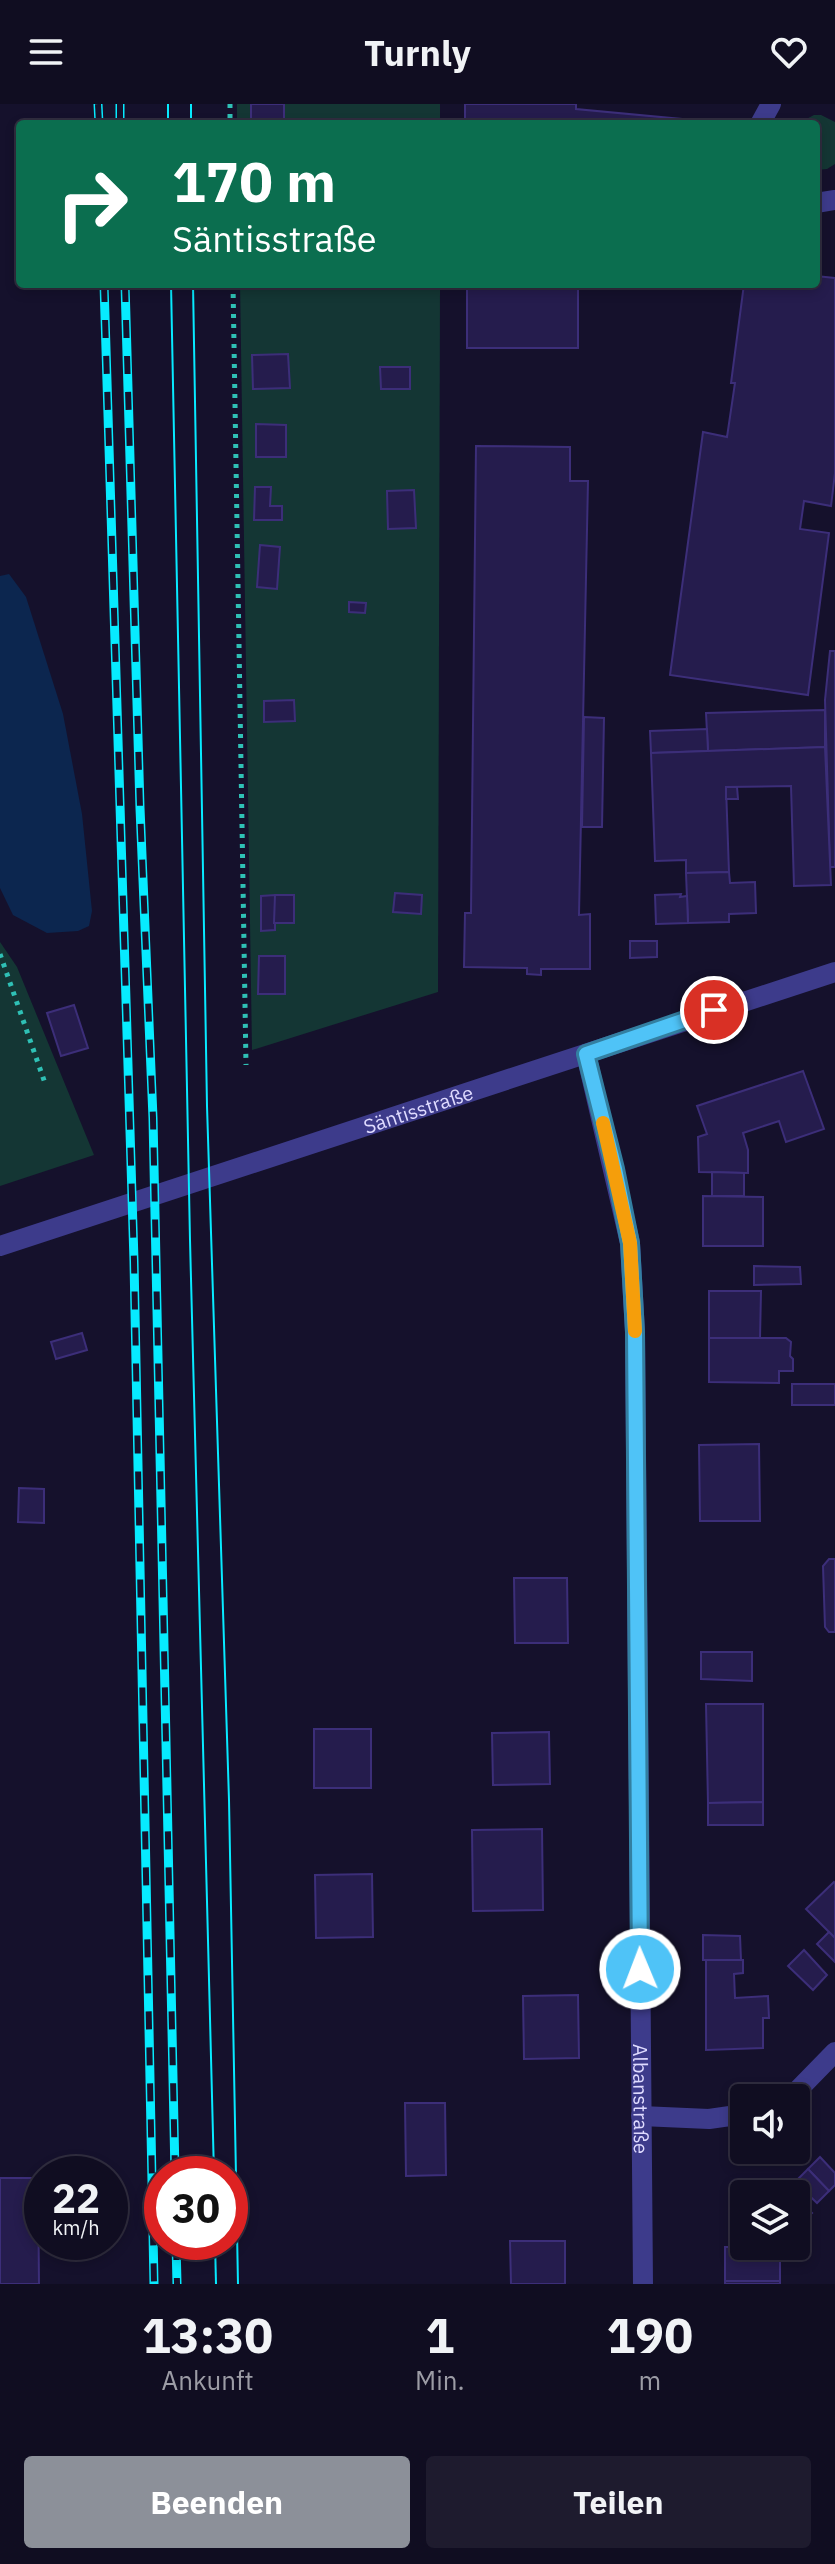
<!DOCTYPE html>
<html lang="de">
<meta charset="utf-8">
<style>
body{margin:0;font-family:"IBM Plex Sans",sans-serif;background:#1e1b2e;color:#f1f3f6;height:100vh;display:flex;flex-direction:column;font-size:30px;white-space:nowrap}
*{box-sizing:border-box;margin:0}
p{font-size:26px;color:#9c9ca5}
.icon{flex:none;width:44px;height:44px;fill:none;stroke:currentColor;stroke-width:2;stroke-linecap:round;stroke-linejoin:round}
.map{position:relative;height:2180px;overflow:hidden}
.side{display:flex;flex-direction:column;background:#100d21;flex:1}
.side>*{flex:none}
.banner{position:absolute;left:16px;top:16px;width:804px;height:168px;border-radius:8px;box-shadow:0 4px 12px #0003,0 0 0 2px #302d3f;background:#0b6e4f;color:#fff;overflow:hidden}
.controls{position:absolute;left:730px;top:1980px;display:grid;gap:16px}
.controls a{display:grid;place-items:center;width:80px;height:80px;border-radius:8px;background:#100d21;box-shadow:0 4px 12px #0003,0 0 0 2px #302d3f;font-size:40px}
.speed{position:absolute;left:24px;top:2052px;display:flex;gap:16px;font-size:40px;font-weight:700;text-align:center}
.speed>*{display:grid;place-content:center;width:104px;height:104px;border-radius:50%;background:#100d21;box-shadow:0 4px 12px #0003,0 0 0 2px #302d3f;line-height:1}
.speed small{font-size:20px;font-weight:400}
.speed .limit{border:12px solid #d22;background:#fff;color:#111}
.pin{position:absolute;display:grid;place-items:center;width:68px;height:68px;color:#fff;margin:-34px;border:4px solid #fff;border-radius:50%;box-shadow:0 2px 8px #0007}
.me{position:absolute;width:88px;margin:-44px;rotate:359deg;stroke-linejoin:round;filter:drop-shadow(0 0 6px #0008)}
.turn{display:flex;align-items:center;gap:28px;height:168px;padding:0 24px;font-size:36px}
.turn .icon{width:104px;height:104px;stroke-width:2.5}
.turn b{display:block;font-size:56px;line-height:68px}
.eta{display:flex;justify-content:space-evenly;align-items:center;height:136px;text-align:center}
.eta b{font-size:48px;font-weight:700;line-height:56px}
.action{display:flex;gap:16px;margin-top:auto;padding:16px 24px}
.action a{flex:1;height:92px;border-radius:8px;background:#8c9099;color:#fff;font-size:32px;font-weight:700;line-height:92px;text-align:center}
.action a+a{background:#1e1b2e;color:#f1f3f6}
header{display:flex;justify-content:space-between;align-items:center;height:104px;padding:0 24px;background:#100d21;font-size:36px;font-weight:700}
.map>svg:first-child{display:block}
</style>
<header><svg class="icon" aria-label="menu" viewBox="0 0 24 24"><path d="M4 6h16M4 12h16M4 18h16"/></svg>Turnly<svg class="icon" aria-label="heart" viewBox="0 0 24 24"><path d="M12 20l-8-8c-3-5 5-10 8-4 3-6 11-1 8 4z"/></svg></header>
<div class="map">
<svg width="835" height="2180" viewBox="0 0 835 2180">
<rect width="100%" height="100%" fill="#15112c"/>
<g fill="#143634">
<rect x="237" y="0" width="203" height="20"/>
<polygon points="814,11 821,11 835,18 835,60 827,65 816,66 816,20 797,20"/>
<polygon points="240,180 440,180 438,888 252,946"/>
<polygon points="0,838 17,863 94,1051 0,1082"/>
</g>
<polygon fill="#0c264f" points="9,470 26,493 63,610 82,710 92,807 89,822 78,827 47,829 13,811 0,784 0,472"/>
<g fill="#251c4d" stroke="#3c2e79" stroke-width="2">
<polygon points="251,0 284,0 284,16 251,17"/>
<polygon points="465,0 576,0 576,5 692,16 691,20 465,20"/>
<polygon points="816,172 835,174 835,369 831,402 804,397 800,425 829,429 808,591 670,571 703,328 727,333 735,279 731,279 744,180 816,180"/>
<rect x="467" y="180" width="111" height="64"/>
<polygon points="288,250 290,284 253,285 252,251"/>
<polygon points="380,263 410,263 410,285 381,285"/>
<polygon points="256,320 286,321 286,353 256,353"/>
<polygon points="476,342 570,343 570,377 588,377 579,811 590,810 590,865 541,865 541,871 527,870 527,864 464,863 465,809 471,809"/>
<polygon points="255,383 271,383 270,402 282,402 282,416 254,416"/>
<polygon points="414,386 416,424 388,425 387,387"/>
<polygon points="260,441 280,443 277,485 257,483"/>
<polygon points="349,498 366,499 365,509 349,508"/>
<polygon points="830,547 835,547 835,763 830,763 825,596"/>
<polygon points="294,596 295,617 264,618 264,597"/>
<polygon points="825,606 825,643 708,647 706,609"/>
<polygon points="584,613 604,614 602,723 582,723"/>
<polygon points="707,625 708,647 651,649 650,627"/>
<polygon points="825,643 831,781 794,782 791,682 726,683 729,768 686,769 686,756 655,757 651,649"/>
<polygon points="726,683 737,683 738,695 726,695"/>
<polygon points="729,768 730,779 755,778 756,809 729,810 729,818 688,819 686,769"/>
<polygon points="395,789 422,791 421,810 393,808"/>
<polygon points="681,790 680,793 687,792 688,819 656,820 655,791"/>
<polygon points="275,791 275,826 261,827 261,792"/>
<polygon points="275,791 294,791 294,819 274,819"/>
<polygon points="630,837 657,837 657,853 630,854"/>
<polygon points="259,852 285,852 285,890 258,890"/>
<polygon points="74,901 88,944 61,952 47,909"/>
<polygon points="803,967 824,1025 786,1038 779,1017 743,1029 748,1046 748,1069 699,1068 698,1033 707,1030 697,1002"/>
<polygon points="712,1068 744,1069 744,1092 712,1092"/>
<polygon points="703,1092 763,1093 763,1142 703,1142"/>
<polygon points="754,1162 800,1163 801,1180 754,1181"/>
<polygon points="709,1187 761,1187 760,1234 709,1234"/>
<polygon points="82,1229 87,1246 56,1255 51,1238"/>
<polygon points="709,1234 786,1234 791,1238 790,1252 793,1255 793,1267 779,1267 779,1279 709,1278"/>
<rect x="792" y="1280" width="43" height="21"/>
<polygon points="759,1340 760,1417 700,1417 699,1341"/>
<polygon points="19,1384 44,1385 44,1419 18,1418"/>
<polygon points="829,1455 835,1455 835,1528 829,1528 825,1523 823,1462"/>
<polygon points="514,1474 567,1474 568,1539 515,1539"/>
<polygon points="701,1548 752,1548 752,1577 701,1575"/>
<polygon points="706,1600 763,1600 763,1698 708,1699"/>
<rect x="314" y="1625" width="57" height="59"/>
<polygon points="549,1628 550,1680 493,1681 492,1629"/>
<polygon points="763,1698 763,1721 708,1721 708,1699"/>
<polygon points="542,1725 543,1806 473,1807 472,1726"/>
<polygon points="372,1770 373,1833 316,1834 315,1771"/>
<polygon points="834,1778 835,1779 835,1834 806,1805"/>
<polygon points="829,1828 835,1834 835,1858 817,1840"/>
<polygon points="703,1831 740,1832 741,1856 703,1856"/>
<polygon points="804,1846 827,1871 813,1886 788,1862"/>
<polygon points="706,1856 743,1856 743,1869 734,1870 735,1894 768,1892 769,1914 763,1914 763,1944 706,1946"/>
<polygon points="578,1891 579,1954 524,1955 523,1892"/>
<polygon points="405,1999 445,1999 446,2071 406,2072"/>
<polygon points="820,2053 835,2069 835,2081 829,2087 808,2065"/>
<polygon points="808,2065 829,2087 817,2099 795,2078"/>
<polygon points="0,2074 38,2074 39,2180 0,2180"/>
<polygon points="796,2094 812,2109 798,2122 796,2120"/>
<polygon points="510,2137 565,2137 565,2180 511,2180"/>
<rect x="725" y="2143" width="55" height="34"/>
<rect x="725" y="2177" width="55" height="3"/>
</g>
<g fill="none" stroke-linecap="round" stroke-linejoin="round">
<g stroke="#2fc0b5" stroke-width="5" stroke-dasharray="4 6" stroke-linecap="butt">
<polyline points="230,0 230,20"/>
<polyline points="233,180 246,961"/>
<polyline points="0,850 46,982"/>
</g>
<g stroke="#3d3b8b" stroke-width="20">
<polyline points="760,20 771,0"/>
<polyline points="816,99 835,96"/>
<path id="s1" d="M586,950L630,1139L635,1228L643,2180"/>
<path id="s2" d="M0,1142L835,868"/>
<polyline points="786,1994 794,1990 835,1948"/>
<polyline points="641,2012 709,2015 744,2010"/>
</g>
<g stroke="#07ebff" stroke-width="2">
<polyline points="168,0 168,20"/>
<polyline points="191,0 191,20"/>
<polyline points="171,180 190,1136 214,2070"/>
<polyline points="193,180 207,1002 229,1696 238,2180"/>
<polyline points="215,2138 216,2180"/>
</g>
<defs>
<g id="rail">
<polyline points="98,0 99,20"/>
<polyline points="120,0 120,20"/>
<polyline points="104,180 134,1157 154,2180"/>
<polyline points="125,180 140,704 153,1014 175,2070"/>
<polyline points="176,2138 177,2180"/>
</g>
</defs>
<use href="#rail" stroke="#07ebff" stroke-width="9"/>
<use href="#rail" stroke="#15112c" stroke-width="6" stroke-dasharray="18" stroke-linecap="butt"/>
</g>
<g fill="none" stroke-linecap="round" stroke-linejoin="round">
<defs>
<polyline id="route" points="640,1865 635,1228 630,1139 615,1065 586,950 714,906"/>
</defs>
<use href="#route" stroke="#337fa1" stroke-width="20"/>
<use href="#route" stroke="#4fc3f7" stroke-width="14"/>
<polyline stroke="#f59e0b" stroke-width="14" points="603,1019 630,1139 635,1227"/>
</g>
<g text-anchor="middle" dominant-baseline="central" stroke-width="7" stroke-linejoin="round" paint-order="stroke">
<g font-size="20" fill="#dfdbff" stroke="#15112c">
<text stroke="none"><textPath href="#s2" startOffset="440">Säntisstraße</textPath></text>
<text stroke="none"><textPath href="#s1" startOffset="1050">Albanstraße</textPath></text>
</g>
</g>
</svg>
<div class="controls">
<a><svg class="icon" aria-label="sound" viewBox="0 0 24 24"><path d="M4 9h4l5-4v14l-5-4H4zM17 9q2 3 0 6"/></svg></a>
<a><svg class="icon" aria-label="layers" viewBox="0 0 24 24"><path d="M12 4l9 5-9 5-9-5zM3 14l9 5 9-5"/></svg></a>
</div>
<div class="speed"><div>22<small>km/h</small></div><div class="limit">30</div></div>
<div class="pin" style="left:714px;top:906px;background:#d93025"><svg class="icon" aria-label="arrive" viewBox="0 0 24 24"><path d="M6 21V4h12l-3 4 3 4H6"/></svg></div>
<svg class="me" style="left:640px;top:1865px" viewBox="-20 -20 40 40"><circle r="17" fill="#4fc3f7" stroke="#fff" stroke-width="3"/><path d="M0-11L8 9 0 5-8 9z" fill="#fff"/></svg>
<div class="banner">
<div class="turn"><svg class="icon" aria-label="right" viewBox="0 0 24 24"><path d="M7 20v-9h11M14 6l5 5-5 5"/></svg><div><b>170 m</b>Säntisstraße</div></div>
</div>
</div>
<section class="side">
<div class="eta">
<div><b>13:30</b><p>Ankunft</p></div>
<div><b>1</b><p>Min.</p></div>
<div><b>190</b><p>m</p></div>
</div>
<div class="action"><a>Beenden</a><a>Teilen</a></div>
</section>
